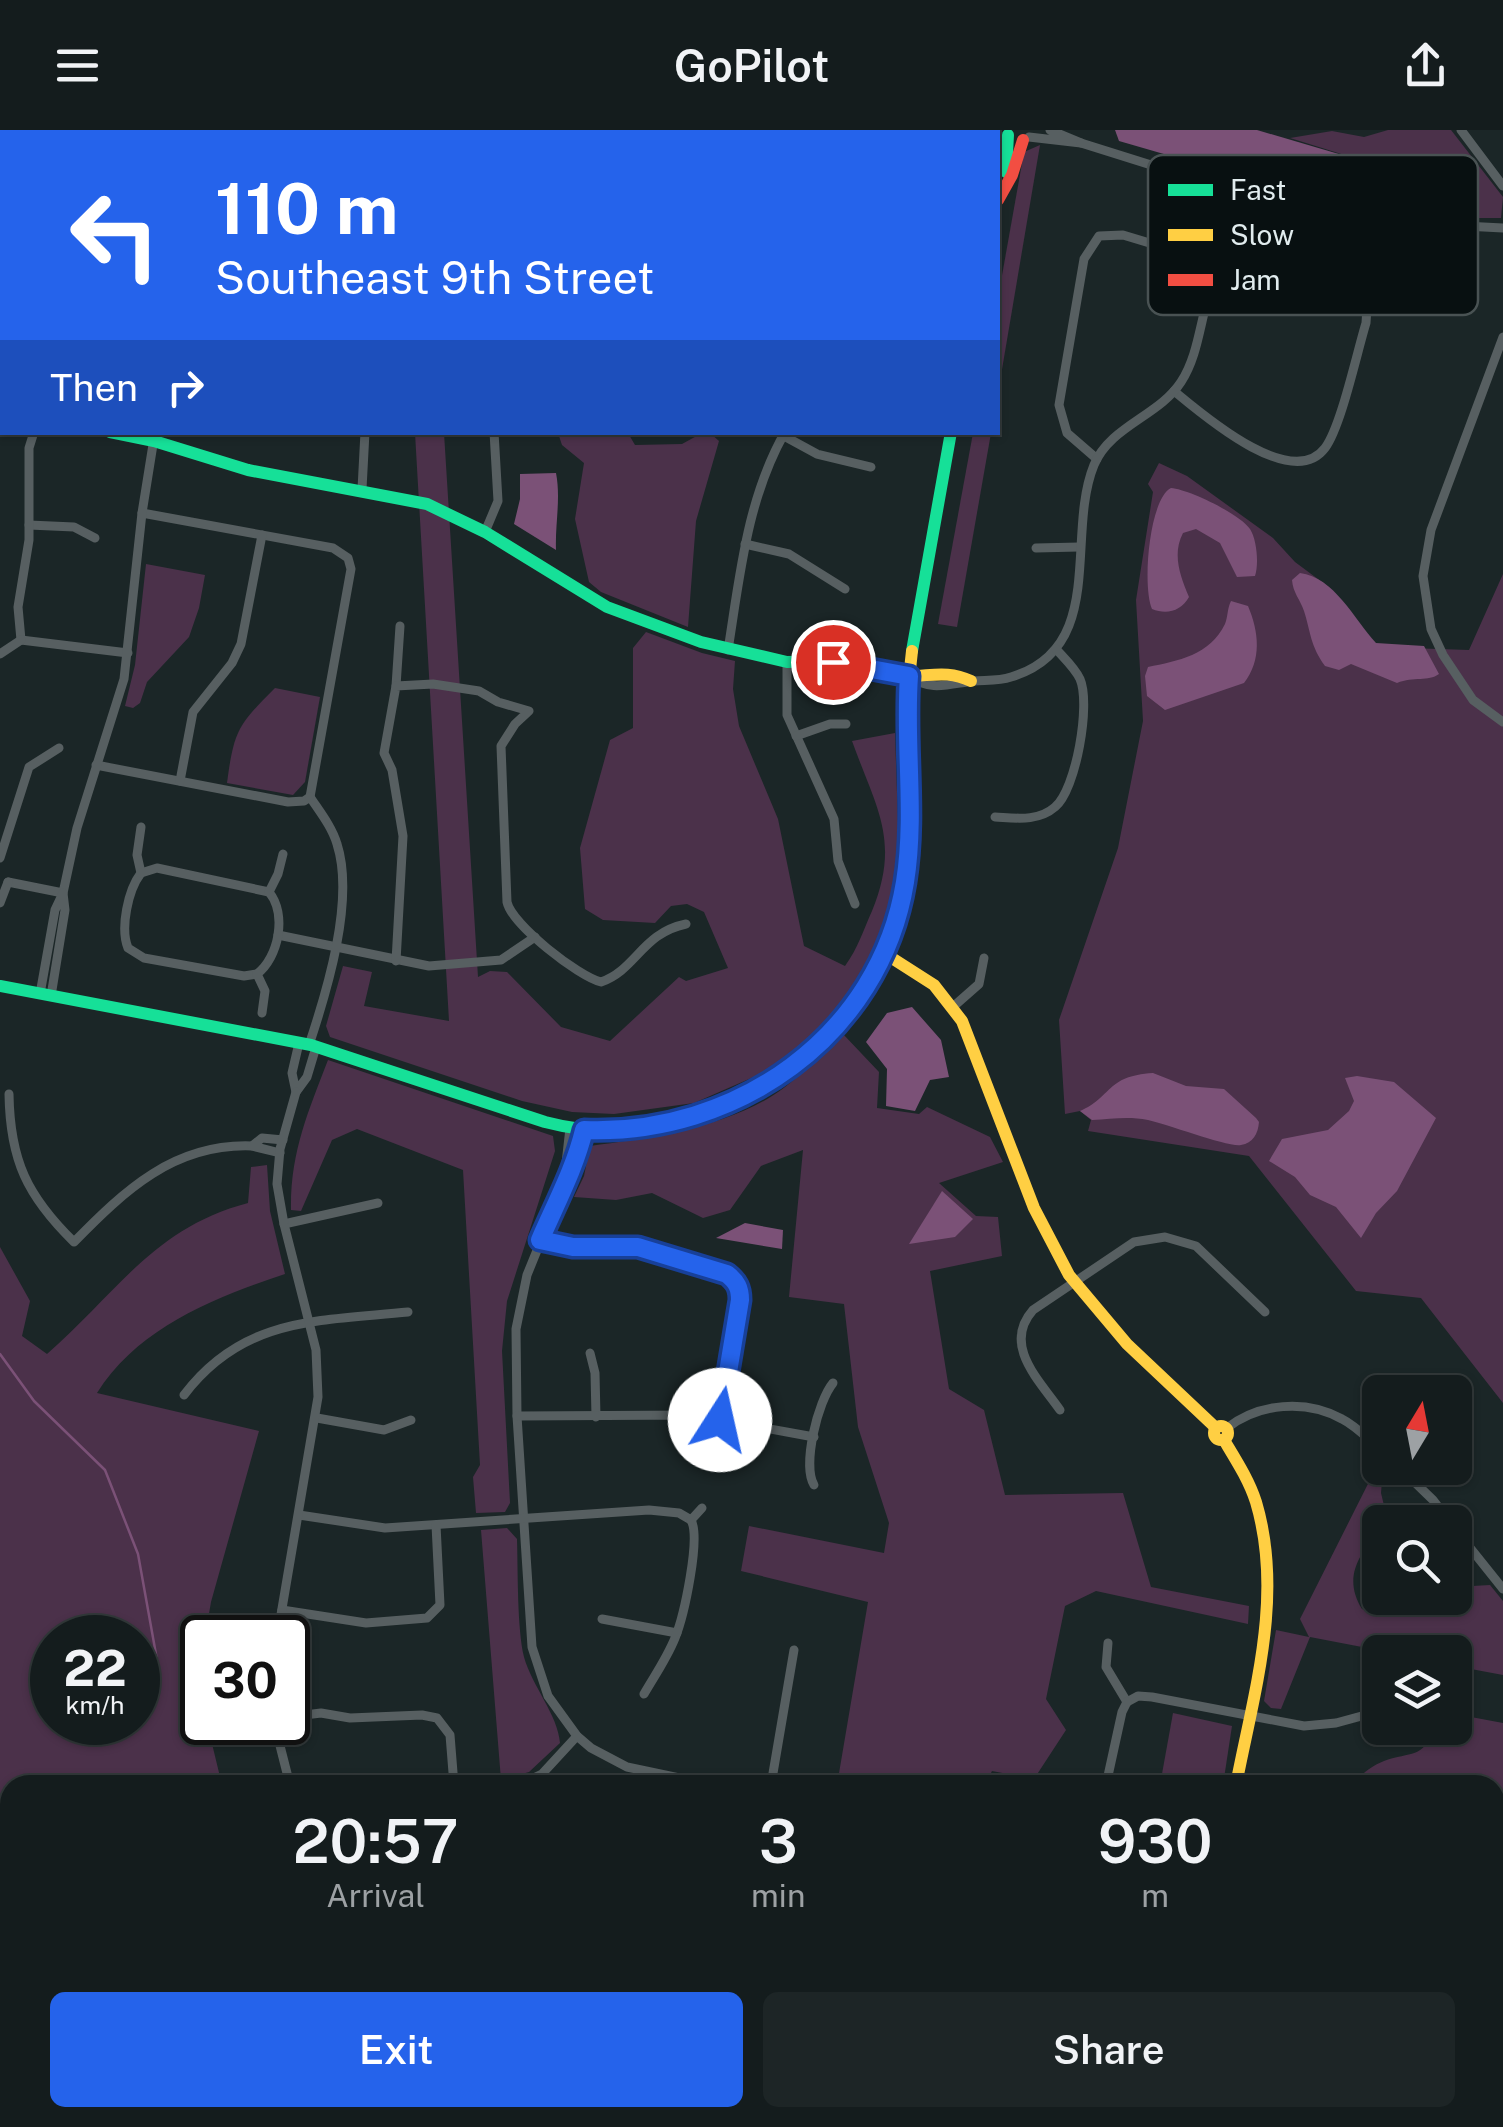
<!DOCTYPE html>
<style>
body{margin:0;font-family:"Public Sans",sans-serif;background:#1d2526;color:#f1f3f6;height:100vh;display:flex;flex-direction:column;font-size:38px;white-space:nowrap}
*{box-sizing:border-box;margin:0}
p{font-size:32px;color:#9da1a4}
.icon{flex:none;width:55px;height:55px;fill:none;stroke:currentColor;stroke-width:2;stroke-linecap:round;stroke-linejoin:round}
.map{position:relative;flex:1;overflow:hidden}
.side{position:absolute;left:0px;top:1645px;width:1505px;height:352px;display:flex;flex-direction:column;background:#141c1d;border-radius:30px 30px 0 0;box-shadow:0 2px 8px #0004,0 0 0 2px #333a3b}
.side>*{flex:none}
.banner{position:absolute;left:0px;top:0px;width:1000px;height:305px;box-shadow:0 2px 8px #0004,0 0 0 2px #333a3b;background:#2563eb;color:#fff;overflow:hidden}
.needle{width:65px;rotate:10deg}
.fabs{position:absolute;left:1362px;top:1245px;display:grid;gap:20px}
.fabs a{display:grid;place-items:center;width:110px;height:110px;border-radius:15px;background:#141c1d;box-shadow:0 2px 8px #0004,0 0 0 2px #333a3b;font-size:50px}
.speed{position:absolute;left:30px;top:1485px;display:flex;gap:20px;font-size:50px;font-weight:700;text-align:center}
.speed>*{display:grid;place-content:center;width:130px;height:130px;border-radius:50%;background:#141c1d;box-shadow:0 2px 8px #0004,0 0 0 2px #333a3b;line-height:1}
.speed small{font-size:25px;font-weight:400}
.speed .limit{border:5px solid #111;border-radius:15px;background:#fff;color:#111}
.pin{position:absolute;display:grid;place-items:center;width:85px;height:85px;color:#fff;margin:-42px;border:5px solid #fff;border-radius:50%;box-shadow:0 2px 10px #0007}
.me{position:absolute;width:110px;margin:-55px;rotate:10deg;stroke-linejoin:round;filter:drop-shadow(0 0 8px #0008)}
.turn{display:flex;align-items:center;gap:35px;height:210px;padding:0 50px;font-size:45px}
.turn .icon{width:130px;height:130px;stroke-width:2.5}
.turn b{display:block;font-size:70px;line-height:85px}
.then{display:flex;align-items:center;height:95px;padding:0 50px;background:#0003;gap:20px;font-size:38px}
.eta{display:flex;justify-content:space-evenly;align-items:center;height:170px;text-align:center}
.eta b{font-size:60px;font-weight:600;line-height:70px}
.cta{display:flex;gap:20px;margin-top:auto;padding:20px 50px}
.cta a{flex:1;height:115px;border-radius:15px;background:#2563eb;color:#fff;font-size:40px;font-weight:600;line-height:115px;text-align:center}
.cta a+a{background:#1d2526;color:#f1f3f6}
header{display:flex;justify-content:space-between;align-items:center;height:130px;padding:0 50px;background:#141c1d;font-size:45px;font-weight:600}
.map>svg:first-child{display:block}
</style>
<header><svg class="icon" aria-label="menu" viewBox="0 0 24 24"><path d="M4 6h16M4 12h16M4 18h16"/></svg>GoPilot<svg class="icon" aria-label="share" viewBox="0 0 24 24"><path d="M12 15V3M7 8l5-5 5 5M5 13v7h14v-7"/></svg></header>
<div class="map">
<svg width="1503" height="1997" viewBox="0 0 1503 1997">
<rect width="100%" height="100%" fill="#1b2627"/>
<g fill="#4b314a" fill-rule="evenodd">
<polygon points="1388,0 1451,0 1503,67 1501,88 1460,88 1396,77 1391,73 1395,68 1383,37 1290,8 1332,1 1364,7"/>
<polygon points="1040,15 998,263 998,168 1024,22"/>
<path d="M415,303H444L478,847L490,841L507,842L561,897L610,911L679,847L686,851L728,838L704,782L687,774L671,776L655,793L603,790L585,779L580,718L610,610L633,598V518L646,502L702,523L735,531L733,559L739,596L778,689L804,816L845,836C858,818 863,801 872,781C901,710 876,678 852,611L895,603L899,723L892,770L874,823L840,874L812,907L770,940L694,973L614,984L572,982L522,971L330,907L326,896L343,836L372,842L364,876L449,891Z"/>
<polygon points="558,303 628,303 635,315 682,314 702,303 710,303 719,311 696,391 688,497 601,462 589,452 575,389 584,333 562,315"/>
<polygon points="973,303 991,303 957,497 938,494"/>
<polygon points="1159,333 1187,346 1273,408 1295,432 1330,458 1377,517 1469,520 1503,444 1503,1273 1421,1168 1356,1161 1249,1026 1088,1001 1091,990 1080,981 1065,984 1059,890 1118,718 1143,591 1136,470 1153,362 1148,354"/>
<polygon points="146,434 205,445 199,478 189,507 147,552 140,573 133,578 125,576 135,535"/>
<path d="M275,558L320,567L305,652L293,665L227,653C234,600 238,595 275,558Z"/>
<path d="M843,904L879,942L877,978L919,984L927,977L990,1007L1003,1032L939,1053L976,1086L998,1087L1002,1126L930,1141L949,1259L984,1280L1005,1365L1123,1363L1151,1457L1249,1476L1248,1494L1096,1461L1065,1476L1046,1569L1066,1600L1034,1649L992,1641L985,1655H837L868,1472L741,1441L749,1396L884,1423L889,1393L858,1297L844,1174L789,1167L803,1020L761,1036L730,1080L703,1088L652,1063L616,1070L574,1067L584,1046L590,1016C651,1008 735,996 785,957C806,941 824,921 843,904Z"/>
<path d="M328,930L553,1006L555,1021L507,1171L502,1221L510,1373L505,1382L476,1383L473,1347L480,1335L463,1040L357,999L332,1010L301,1081L291,1080C290,1023 308,982 328,930Z"/>
<path d="M267,1035L270,1081L285,1144C214,1168 139,1197 97,1263L259,1301L211,1472L205,1507L202,1508V1592L207,1593L222,1655H10V1988H141L140,1997H0V1117L30,1171L22,1206L47,1224C116,1164 153,1098 248,1073L251,1037ZM52,1508H138V1592H52Z"/>
<path d="M1379,1332L1380,1338H1383L1381,1363L1388,1392H1380V1401C1358,1425 1343,1448 1362,1479C1385,1487 1400,1484 1419,1468H1455V1457L1490,1455L1503,1471V1545L1455,1536V1522H1388L1310,1507L1281,1579L1271,1578L1264,1571L1276,1500L1309,1507L1300,1489Z"/>
<path d="M507,1398L517,1409C518,1441 517,1498 524,1527C532,1556 558,1585 560,1613L529,1642L501,1650L481,1400Z"/>
<polygon points="1173,1583 1232,1596 1223,1655 1160,1655"/>
<path d="M1455,1584L1503,1593V1997H514V1988H1495V1655H1351C1361,1645 1371,1636 1384,1631C1411,1621 1423,1630 1434,1598H1455Z"/>
</g>
<g fill="#7b5177">
<polygon points="1115,0 1257,0 1383,37 1396,69 1391,73 1257,51 1119,11"/>
<path d="M556,343C561,368 555,394 556,420L514,394L520,369V344Z"/>
<path d="M1171,358C1188,359 1240,384 1250,399C1257,410 1259,434 1255,446L1237,447L1220,413L1196,399L1183,403C1172,424 1180,446 1189,467C1181,481 1167,485 1152,479C1142,457 1149,369 1171,358Z"/>
<path d="M1300,443C1334,447 1354,489 1376,513L1424,516L1439,544C1428,552 1414,546 1397,553L1351,534L1339,540L1325,536C1310,515 1311,503 1304,481C1300,469 1293,463 1292,450Z"/>
<path d="M1231,471L1248,476C1259,502 1262,530 1244,553L1165,580L1147,566L1145,546L1148,537C1178,531 1210,525 1225,494C1228,487 1227,479 1231,471Z"/>
<polygon points="912,877 941,910 949,947 930,950 915,981 886,976 887,939 866,912 887,883"/>
<path d="M1153,943L1186,956L1224,959L1256,988L1259,992C1258,1004 1253,1013 1241,1015C1230,1018 1167,994 1148,990C1128,986 1112,989 1092,990L1080,981C1113,967 1105,946 1153,943Z"/>
<polygon points="1357,946 1394,952 1436,988 1397,1061 1376,1083 1361,1108 1336,1077 1310,1065 1295,1047 1269,1031 1282,1009 1328,1000 1349,981 1354,971 1345,948"/>
<polygon points="942,1061 973,1089 955,1107 909,1114"/>
<polygon points="745,1093 783,1100 782,1119 716,1108"/>
</g>
<g fill="none" stroke-linecap="round" stroke-linejoin="round">
<polyline stroke="#7b5177" stroke-width="2.5" points="0,1224 34,1271 105,1340 138,1424 159,1541"/>
<g stroke="#575f61" stroke-width="9">
<polyline points="362,0 363,2"/>
<polyline points="1461,0 1503,56"/>
<polyline points="692,2 693,0"/>
<polyline points="824,2 825,0"/>
<polyline points="929,2 930,0"/>
<polyline points="1029,7 1081,13 1050,0"/>
<polyline points="1081,13 1234,61 1445,95 1503,98"/>
<polyline points="1503,207 1431,400 1423,446 1431,499 1443,525 1473,570 1503,592"/>
<polyline points="784,306 817,324 871,337"/>
<path d="M1097,329L1067,303L1059,275L1084,129L1099,106L1123,105L1216,133L1343,153L1363,165L1367,177L1366,193C1357,222 1341,297 1325,318C1292,362 1203,285 1174,261"/>
<polyline points="362,359 365,302"/>
<polyline points="142,383 333,418 348,428 351,439 310,667"/>
<polyline points="29,395 74,397 95,408"/>
<polyline points="485,402 498,371 494,302"/>
<polyline points="745,414 789,424 845,459"/>
<polyline points="1036,418 1079,417"/>
<polyline points="21,510 18,477 29,410 29,318 34,302"/>
<polyline points="21,510 128,523"/>
<path d="M728,520C740,445 747,369 785,302"/>
<polyline points="0,524 21,510"/>
<polyline points="787,532 787,585 834,689 838,731 855,774"/>
<path d="M909,546C930,562 949,554 974,551C986,550 999,551 1011,547C1108,518 1065,406 1094,335C1110,296 1159,286 1181,252C1195,231 1199,203 1205,179C1215,140 1224,100 1234,61"/>
<polyline points="396,556 400,496"/>
<polyline points="796,606 830,594 846,594"/>
<polyline points="96,635 288,672 304,671 310,667"/>
<polyline points="180,651 193,582 232,533 241,514 262,405"/>
<path d="M995,687C1015,688 1038,692 1055,677C1076,660 1091,574 1080,549C1075,538 1064,528 1056,519"/>
<path d="M141,697L137,725L141,743C128,760 120,798 128,818L144,828L244,846L257,844"/>
<polyline points="0,728 29,637 59,618"/>
<polyline points="141,743 157,738 269,762"/>
<polyline points="8,752 63,763 77,698 124,549 142,383 155,302"/>
<polyline points="0,773 8,752"/>
<polyline points="278,805 429,836 501,830 535,807"/>
<path d="M396,831L403,706L392,640L384,623L396,556L433,554L479,561L498,572L529,581L515,594L501,616L507,772C512,795 578,846 601,852C636,840 642,803 686,794"/>
<polyline points="40,864 55,780 63,763 65,780 51,866"/>
<polyline points="954,876 979,854 984,828"/>
<path d="M262,883L265,861L257,844C279,827 287,784 269,762L278,744L283,724"/>
<polyline points="299,913 292,943 296,962 307,947 316,917"/>
<path d="M309,915C327,861 355,770 337,714C332,697 320,682 310,667"/>
<path d="M9,964C10,1030 27,1066 74,1112C124,1061 174,1013 252,1016"/>
<polyline points="584,1000 578,1030 564,1054 527,1145 516,1199 517,1286 532,1517 548,1566 577,1606 591,1618 627,1637 713,1655"/>
<polyline points="280,1023 252,1016 262,1008 283,1010"/>
<polyline points="564,1051 570,998"/>
<polyline points="284,1094 378,1073"/>
<polyline points="541,1110 573,1117 638,1117 734,1149 738,1155 740,1170 719,1290"/>
<polyline points="590,1223 595,1243 596,1287"/>
<path d="M184,1265C243,1187 318,1191 408,1182"/>
<path d="M1060,1280C1039,1250 1002,1215 1033,1180L1134,1112L1165,1107L1196,1116L1265,1182"/>
<polyline points="517,1286 694,1285 814,1307"/>
<polyline points="317,1288 384,1300 411,1290"/>
<path d="M1227,1298C1259,1273 1306,1269 1342,1289C1356,1296 1368,1309 1380,1319"/>
<polyline points="1400,1338 1433,1370 1450,1392"/>
<path d="M814,1355C802,1335 818,1271 833,1253"/>
<polyline points="299,1385 385,1398 649,1380 679,1383 691,1390"/>
<polyline points="1455,1399 1503,1459"/>
<polyline points="282,1480 366,1493 427,1488 440,1475 436,1395"/>
<polyline points="602,1489 677,1503"/>
<polyline points="277,1508 318,1267 316,1220 284,1094 277,1054 280,1019 296,962"/>
<polyline points="1108,1513 1106,1537 1127,1572"/>
<path d="M644,1564C655,1545 667,1528 675,1508C684,1486 701,1408 691,1390L702,1378"/>
<polyline points="1127,1572 1138,1566 1152,1567 1304,1596 1336,1593 1380,1581"/>
<polyline points="288,1587 321,1583 350,1588 422,1585 437,1588 450,1605 454,1655"/>
<polyline points="274,1592 290,1655"/>
<polyline points="519,1655 542,1644 577,1606"/>
<polyline points="771,1655 794,1520"/>
<polyline points="1106,1655 1122,1582 1127,1572"/>
<path d="M0,1757C12,1783 8,1806 0,1833"/>
<polyline points="1495,1803 1503,1805"/>
<polyline points="449,1988 450,1997"/>
</g>
<g stroke="#16e098" stroke-width="12">
<polyline points="1006,42 1008,5"/>
<polyline points="110,302 154,311 248,340 427,374 485,402 607,477 701,512 787,532 821,531"/>
<polyline points="912,521 951,302"/>
<path d="M0,856L311,915L545,992C644,1018 755,982 824,907"/>
<polyline points="1175,1997 1177,1988"/>
</g>
<g stroke="#ffcf43" stroke-width="12">
<path d="M821,531C850,531 879,545 908,546C932,546 947,540 971,551"/>
<polyline points="884,823 934,855 962,891 1034,1078 1069,1145 1127,1214 1216,1298"/>
<path d="M824,907C945,775 893,677 912,521"/>
<circle cx="1221" cy="1303" r="7"/>
<path d="M1224,1310C1236,1330 1249,1350 1256,1372C1284,1466 1254,1562 1236,1655"/>
</g>
<polyline stroke="#f24e42" stroke-width="12" points="998,70 1012,45 1023,10"/>
</g>
<g fill="none" stroke-linecap="round" stroke-linejoin="round">
<defs>
<path id="route" d="M720,1290L740,1170C740,1158 737,1152 727,1144L638,1117H573L540,1110C556,1073 575,1038 584,1000C735,1006 880,907 905,752C916,684 904,614 909,546L833,532"/>
</defs>
<use href="#route" stroke="#184099" stroke-width="25"/>
<use href="#route" stroke="#2563eb" stroke-width="18"/>
</g>
<rect x="1148" y="25" width="330" height="160" rx="15" fill="#081011" stroke="#495253" stroke-width="2.5"/>
<rect x="1168" y="54" width="45" height="12" fill="#16e098"/>
<rect x="1168" y="99" width="45" height="12" fill="#ffcf43"/>
<rect x="1168" y="144" width="45" height="12" fill="#f24e42"/>
<g font-size="28" fill="#e1ecee">
<text x="1230" y="70">Fast</text>
<text x="1230" y="115">Slow</text>
<text x="1230" y="160">Jam</text>
</g>
</svg>
<div class="fabs">
<a><svg class="needle" viewBox="-14 -14 28 28"><path d="M0-13l5 13h-10z" fill="#e53935"/><path d="M0 13l5-13h-10z" fill="#9da1a4"/></svg></a>
<a><svg class="icon" aria-label="search" viewBox="0 0 24 24"><circle cx="10" cy="10" r="6"/><path d="M15 15l6 6"/></svg></a>
<a><svg class="icon" aria-label="layers" viewBox="0 0 24 24"><path d="M12 4l9 5-9 5-9-5zM3 14l9 5 9-5"/></svg></a>
</div>
<div class="speed"><div>22<small>km/h</small></div><div class="limit">30</div></div>
<div class="pin" style="left:833px;top:532px;background:#d93025"><svg class="icon" aria-label="arrive" viewBox="0 0 24 24"><path d="M6 21V4h12l-3 4 3 4H6"/></svg></div>
<svg class="me" style="left:720px;top:1290px" viewBox="-20 -20 40 40"><circle r="19" fill="#fff"/><path d="M0-13L10 11 0 6-10 11z" fill="#2563eb"/></svg>
<div class="banner">
<div class="turn"><svg class="icon" aria-label="left" viewBox="0 0 24 24"><path d="M17 20v-9H6M10 6l-5 5 5 5"/></svg><div><b>110 m</b>Southeast 9th Street</div></div>
<div class="then">Then<svg class="icon" aria-label="right" viewBox="0 0 24 24"><path d="M7 20v-9h11M14 6l5 5-5 5"/></svg></div>
</div>
<section class="side">
<div class="eta">
<div><b>20:57</b><p>Arrival</p></div>
<div><b>3</b><p>min</p></div>
<div><b>930</b><p>m</p></div>
</div>
<div class="cta"><a>Exit</a><a>Share</a></div>
</section>
</div>
